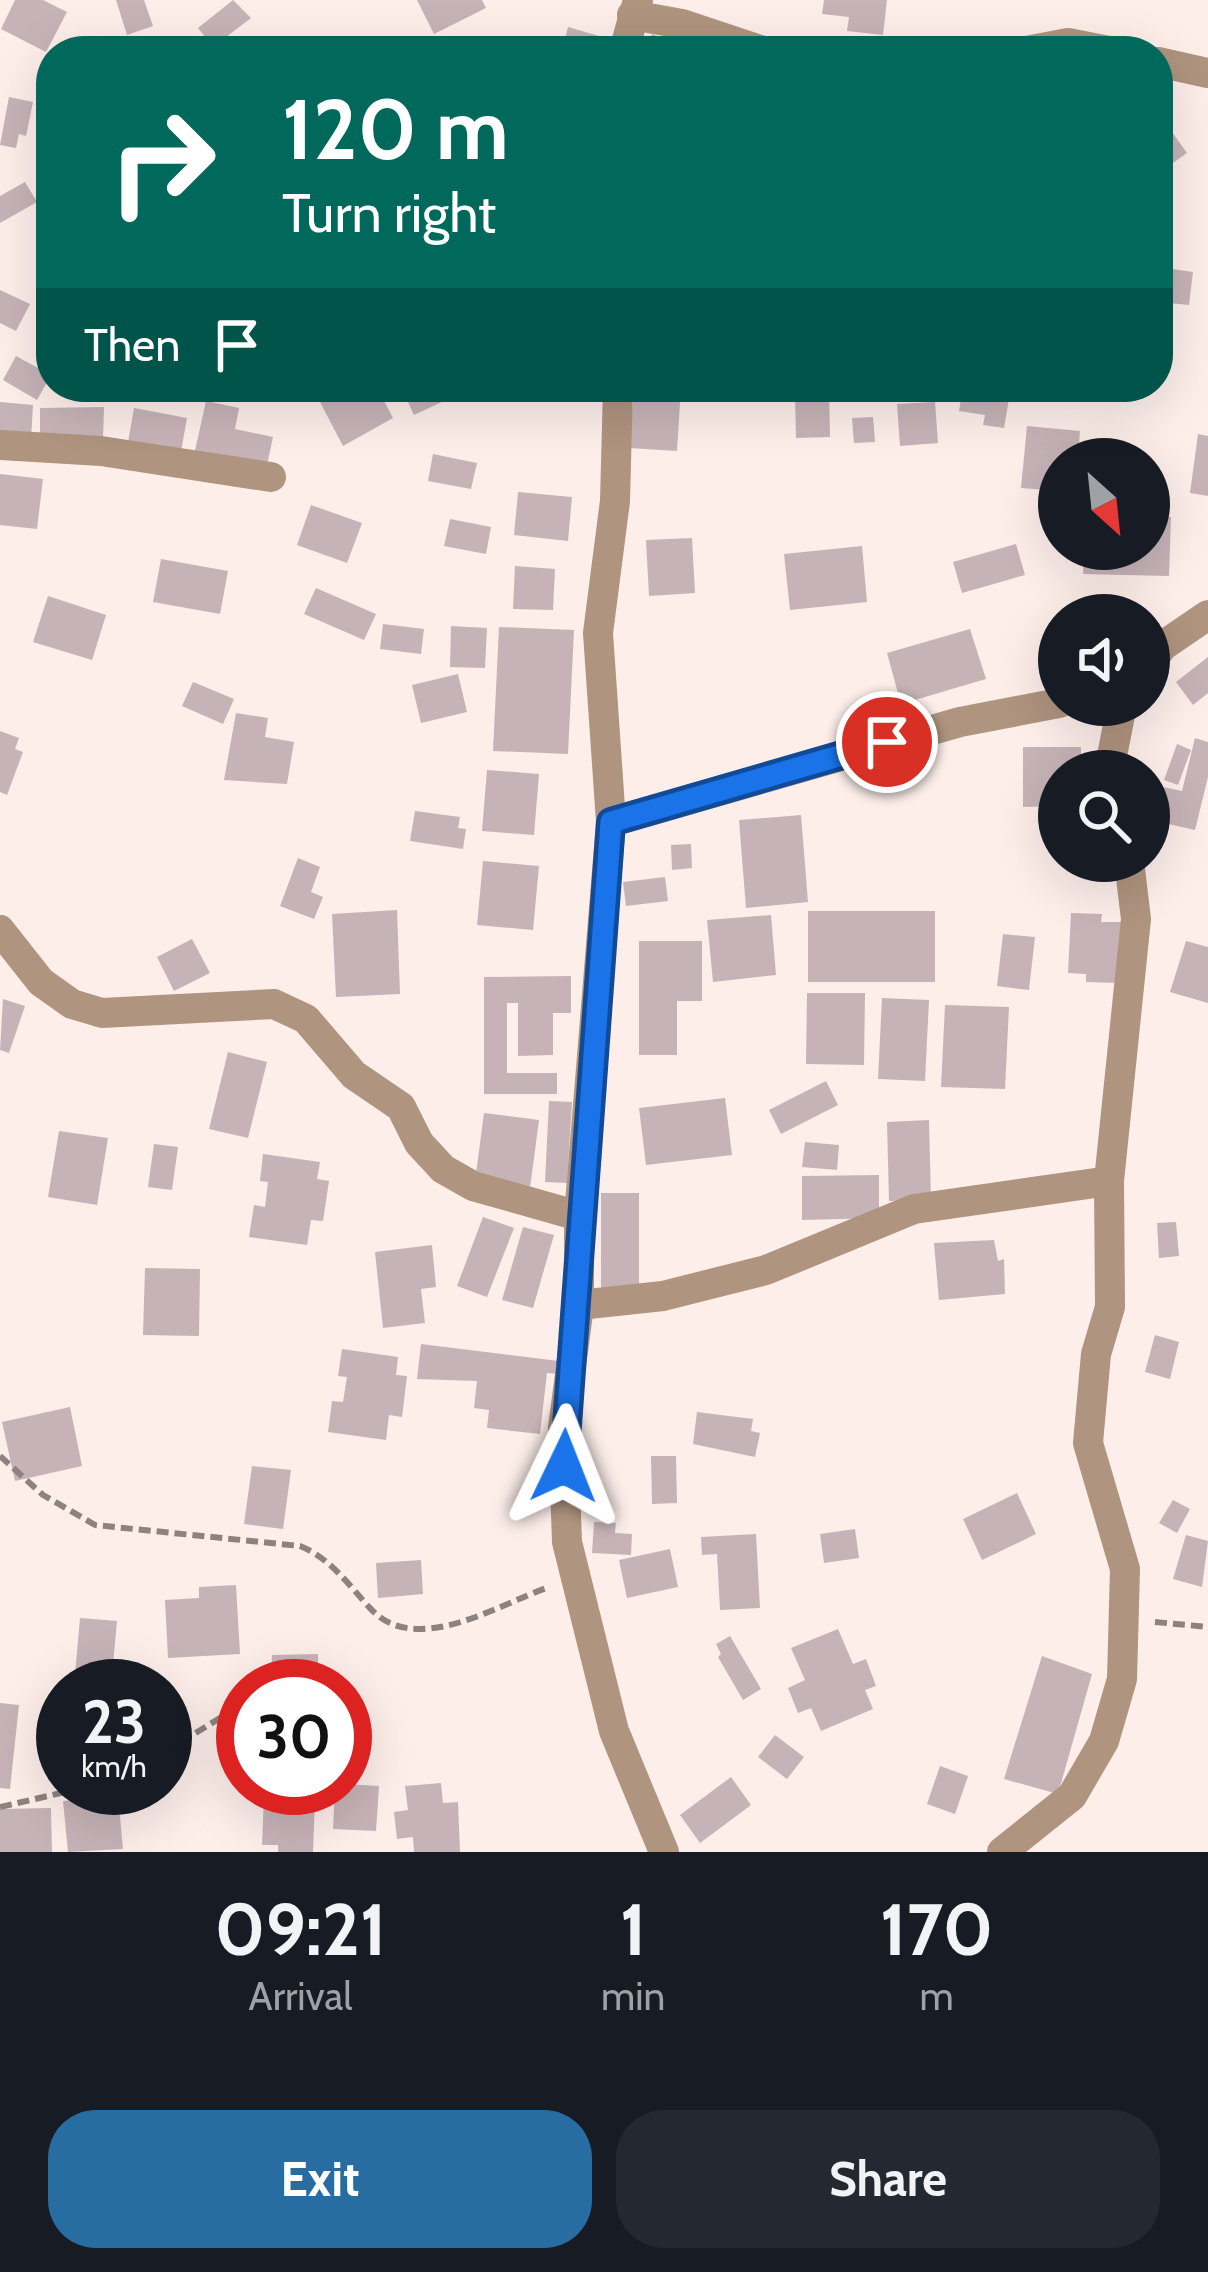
<!DOCTYPE html>
<style>
body{margin:0;font-family:Cabin,sans-serif;background:#242831;color:#f1f3f6;height:100vh;display:flex;flex-direction:column;font-size:45px;white-space:nowrap}
*{box-sizing:border-box;margin:0}
p{font-size:39px;color:#9ea1a6}
.icon{flex:none;width:66px;height:66px;fill:none;stroke:currentColor;stroke-width:2;stroke-linecap:round;stroke-linejoin:round}
.map{position:relative;height:1852px;overflow:hidden}
.side{display:flex;flex-direction:column;background:#171b24;flex:1}
.side>*{flex:none}
.banner{position:absolute;left:36px;top:36px;width:1137px;height:366px;border-radius:48px;box-shadow:0 12px 48px #0002;background:#00695c;color:#fff;overflow:hidden}
.needle{width:78px;rotate:153deg}
.buttons{position:absolute;left:1038px;top:438px;display:grid;gap:24px}
.buttons a{display:grid;place-items:center;width:132px;height:132px;border-radius:50%;background:#171b24;box-shadow:0 12px 48px #0002;font-size:60px}
.speed{position:absolute;left:36px;top:1659px;display:flex;gap:24px;font-size:60px;font-weight:700;text-align:center}
.speed>*{display:grid;place-content:center;width:156px;height:156px;border-radius:50%;background:#171b24;box-shadow:0 12px 48px #0002;line-height:1}
.speed small{font-size:30px;font-weight:400}
.speed .limit{border:18px solid #d22;background:#fff;color:#111}
.pin{position:absolute;display:grid;place-items:center;width:102px;height:102px;color:#fff;margin:-51px;border:6px solid #fff;border-radius:50%;box-shadow:0 3px 12px #0007}
.me{position:absolute;width:132px;margin:-66px;rotate:2deg;stroke-linejoin:round;filter:drop-shadow(0 0 9px #0008)}
.turn{display:flex;align-items:center;gap:42px;height:252px;padding:0 48px;font-size:54px}
.turn .icon{width:156px;height:156px;stroke-width:2.5}
.turn b{display:block;font-size:84px;line-height:102px}
.then{display:flex;align-items:center;height:114px;padding:0 48px;background:#0003;gap:24px;font-size:45px}
.eta{display:flex;justify-content:space-evenly;align-items:center;height:204px;text-align:center}
.eta b{font-size:72px;font-weight:700;line-height:84px}
.button{display:flex;gap:24px;margin-top:auto;padding:24px 48px}
.button a{flex:1;height:138px;border-radius:48px;background:#276da2;color:#fff;font-size:48px;font-weight:700;line-height:138px;text-align:center}
.button a+a{background:#242831;color:#f1f3f6}
.map>svg:first-child{display:block}
</style>
<div class="map">
<svg width="1208" height="1852" viewBox="0 0 1208 1852">
<rect width="100%" height="100%" fill="#fdeeea"/>
<g fill="#c6b3b8">
<polygon points="15,0 43,0 67,12 46,52 1,29"/>
<polygon points="116,0 144,0 153,26 127,35"/>
<polygon points="233,0 251,18 213,47 198,28"/>
<polygon points="417,0 482,0 486,8 434,34"/>
<polygon points="824,0 887,0 883,35 847,31 849,17 822,14"/>
<polygon points="568,27 599,36 594,51 562,51"/>
<polygon points="652,34 693,51 645,51"/>
<polygon points="9,97 33,102 26,136 19,134 16,148 0,145"/>
<polygon points="1162,118 1187,153 1167,167 1158,155"/>
<polygon points="25,182 37,202 0,223 0,196"/>
<polygon points="1158,267 1193,272 1189,305 1158,302"/>
<polygon points="0,290 30,304 16,331 0,323"/>
<polygon points="16,356 51,375 37,400 3,380"/>
<polygon points="347,387 377,387 393,418 343,446 320,402"/>
<polygon points="401,387 474,387 414,415"/>
<polygon points="634,387 681,387 677,451 629,448"/>
<polygon points="765,387 829,387 830,437 796,438 795,395 765,396"/>
<polygon points="963,387 1011,387 1004,428 983,425 985,415 959,411"/>
<polygon points="206,401 239,408 235,429 273,437 266,470 194,455"/>
<polygon points="0,402 33,405 31,440 0,438"/>
<polygon points="935,402 938,443 900,446 897,404"/>
<polygon points="104,407 103,440 40,440 40,408"/>
<polygon points="134,408 187,418 180,457 127,448"/>
<polygon points="873,417 875,442 854,443 852,418"/>
<polygon points="1027,426 1080,431 1078,459 1059,459 1059,491 1021,488"/>
<polygon points="1198,434 1208,436 1208,496 1190,493"/>
<polygon points="433,454 477,463 471,489 428,481"/>
<polygon points="0,474 43,479 37,529 0,525"/>
<polygon points="518,492 572,497 568,541 514,535"/>
<polygon points="311,505 362,523 347,563 297,545"/>
<polygon points="1149,517 1171,517 1169,576 1083,574 1084,549 1149,549"/>
<polygon points="450,519 491,527 486,554 444,546"/>
<polygon points="692,538 695,593 649,596 646,540"/>
<polygon points="1016,544 1025,575 962,593 953,562"/>
<polygon points="862,546 867,602 790,610 784,554"/>
<polygon points="161,559 228,571 220,614 153,602"/>
<polygon points="515,566 555,569 553,610 513,609"/>
<polygon points="316,588 376,614 364,640 304,614"/>
<polygon points="48,596 106,615 92,660 33,642"/>
<polygon points="383,624 424,629 421,654 380,649"/>
<polygon points="451,626 487,628 485,668 450,667"/>
<polygon points="499,627 574,630 568,754 493,751"/>
<polygon points="970,629 986,679 901,704 887,653"/>
<polygon points="1208,657 1208,693 1193,705 1176,682"/>
<polygon points="458,674 467,712 421,723 412,685"/>
<polygon points="193,682 234,699 223,724 182,706"/>
<polygon points="236,713 268,718 265,737 294,742 287,784 224,780"/>
<polygon points="0,731 19,738 15,749 23,752 7,795 0,792"/>
<polygon points="1195,738 1208,742 1208,777 1195,830 1151,820 1159,786 1182,791"/>
<polygon points="1177,744 1191,750 1178,785 1164,780"/>
<polygon points="1023,747 1081,747 1081,771 1059,771 1059,806 1023,807"/>
<polygon points="487,770 539,774 534,835 482,831"/>
<polygon points="415,811 460,817 458,828 466,829 463,849 410,841"/>
<polygon points="801,815 808,902 746,908 739,820"/>
<polygon points="691,844 692,868 672,870 671,845"/>
<polygon points="298,858 320,867 311,892 323,897 314,919 280,906"/>
<polygon points="483,861 539,866 533,930 477,925"/>
<polygon points="665,877 668,901 626,906 623,882"/>
<polygon points="397,910 400,994 336,997 332,914"/>
<rect x="808" y="911" width="127" height="71"/>
<polygon points="1071,913 1102,914 1101,922 1121,922 1118,983 1086,982 1086,974 1068,973"/>
<polygon points="771,915 776,975 713,982 707,920"/>
<polygon points="1003,934 1035,937 1029,990 997,986"/>
<polygon points="192,939 210,973 174,991 157,957"/>
<polygon points="639,941 702,941 702,1001 677,1001 677,1055 639,1055"/>
<polygon points="1186,941 1208,947 1208,1003 1170,992"/>
<polygon points="571,976 571,1013 553,1013 553,1055 518,1056 518,1003 507,1003 507,1073 557,1073 557,1094 484,1094 484,977"/>
<polygon points="807,993 865,993 864,1065 806,1064"/>
<polygon points="882,998 929,1000 925,1081 878,1079"/>
<polygon points="3,999 25,1006 9,1053 0,1050"/>
<polygon points="945,1005 1009,1007 1005,1089 941,1087"/>
<polygon points="228,1052 267,1062 248,1138 209,1129"/>
<polygon points="826,1081 838,1105 781,1134 769,1110"/>
<polygon points="725,1098 732,1155 646,1165 639,1108"/>
<polygon points="549,1101 572,1102 567,1183 545,1182"/>
<polygon points="484,1113 539,1120 530,1188 475,1181"/>
<polygon points="929,1120 931,1200 889,1201 887,1122"/>
<polygon points="59,1131 108,1138 97,1205 48,1197"/>
<polygon points="805,1142 839,1145 837,1170 802,1167"/>
<polygon points="154,1144 178,1147 172,1190 148,1187"/>
<polygon points="263,1154 320,1162 317,1179 329,1181 323,1221 311,1220 307,1245 249,1237 254,1205 265,1207 268,1182 260,1181"/>
<polygon points="879,1175 879,1218 802,1220 802,1176"/>
<rect x="601" y="1193" width="38" height="96"/>
<polygon points="483,1217 514,1228 487,1297 457,1286"/>
<polygon points="1176,1222 1179,1256 1159,1258 1157,1223"/>
<polygon points="523,1227 554,1235 533,1308 502,1300"/>
<polygon points="994,1240 998,1261 1004,1259 1005,1294 939,1300 934,1243"/>
<polygon points="432,1245 436,1287 421,1289 425,1323 383,1328 375,1252"/>
<polygon points="145,1268 200,1269 199,1336 143,1335"/>
<polygon points="1155,1335 1179,1342 1170,1379 1145,1372"/>
<polygon points="421,1344 559,1361 557,1374 547,1373 540,1434 487,1428 489,1410 474,1408 477,1381 417,1379"/>
<polygon points="342,1349 398,1357 396,1375 407,1376 402,1417 389,1415 386,1440 328,1432 332,1401 343,1402 347,1377 338,1376"/>
<polygon points="70,1407 82,1466 15,1481 2,1422"/>
<polygon points="697,1412 753,1419 751,1431 760,1433 755,1457 693,1444"/>
<polygon points="651,1456 676,1456 677,1503 652,1504"/>
<polygon points="252,1466 291,1470 283,1529 244,1524"/>
<polygon points="1017,1493 1036,1534 982,1560 963,1519"/>
<polygon points="1173,1500 1190,1509 1177,1533 1159,1523"/>
<polygon points="594,1522 616,1523 615,1533 632,1534 631,1555 592,1553"/>
<polygon points="855,1529 859,1558 824,1563 820,1534"/>
<polygon points="756,1534 760,1608 720,1610 717,1554 702,1555 701,1537"/>
<polygon points="1186,1535 1208,1541 1202,1587 1173,1579"/>
<polygon points="670,1549 678,1587 627,1598 619,1560"/>
<polygon points="421,1560 423,1594 378,1598 376,1563"/>
<polygon points="236,1585 240,1654 168,1658 165,1600 199,1598 199,1587"/>
<polygon points="80,1618 117,1621 111,1686 74,1686"/>
<polygon points="838,1629 853,1664 866,1659 876,1686 865,1690 873,1709 821,1731 811,1708 798,1713 788,1688 805,1680 791,1648"/>
<polygon points="730,1636 761,1689 743,1700 718,1657 721,1654 716,1644"/>
<polygon points="318,1654 318,1686 271,1686 272,1655"/>
<polygon points="1042,1656 1092,1674 1058,1794 1004,1779"/>
<polygon points="0,1703 19,1705 10,1789 0,1788"/>
<polygon points="350,1733 362,1769 345,1775 345,1735"/>
<polygon points="775,1735 804,1757 787,1779 758,1757"/>
<polygon points="940,1766 968,1776 955,1814 927,1804"/>
<polygon points="731,1777 751,1805 700,1843 680,1815"/>
<polygon points="441,1783 443,1803 458,1802 460,1852 414,1852 413,1837 397,1839 394,1812 408,1810 405,1786"/>
<polygon points="345,1784 379,1786 376,1831 333,1829 335,1788"/>
<polygon points="118,1795 123,1849 68,1852 63,1801"/>
<polygon points="264,1796 315,1798 313,1852 278,1852 278,1845 262,1845"/>
<polygon points="51,1808 52,1852 0,1852 0,1809"/>
</g>
<g fill="none" stroke-linecap="round" stroke-linejoin="round">
<g stroke="#8d827f" stroke-width="6" stroke-dasharray="12 6" stroke-linecap="butt">
<path d="M0,1456L43,1495L95,1525L300,1546C330,1558 348,1584 369,1607C414,1659 497,1605 549,1587"/>
<polyline points="1155,1622 1208,1627"/>
<polyline points="165,1752 228,1713"/>
<polyline points="0,1807 83,1788"/>
</g>
<g stroke="#af947f" stroke-width="30">
<polyline points="632,15 682,24 763,51"/>
<polyline points="624,51 638,0"/>
<polyline points="1026,51 1068,43 1109,51"/>
<polyline points="1158,62 1208,73"/>
<polyline points="618,387 615,501 598,633 611,822 579,1216 579,1305 563,1428 567,1542 614,1731 664,1852"/>
<polyline points="0,445 101,451 271,477"/>
<polyline points="1149,663 1164,645 1208,615"/>
<polyline points="1109,771 1122,705"/>
<polyline points="611,822 960,722 1059,703"/>
<polyline points="0,930 41,982 72,1004 102,1013 274,1004 306,1019 354,1075 401,1107 419,1143 443,1169 473,1186 579,1216"/>
<polyline points="579,1305 663,1296 766,1270 914,1209 1109,1181"/>
<polyline points="1002,1852 1072,1796 1104,1741 1122,1679 1125,1569 1088,1443 1096,1354 1110,1307 1109,1181 1136,919 1129,861"/>
</g>
</g>
<g fill="none" stroke-linecap="round" stroke-linejoin="round">
<defs>
<polyline id="route" points="564,1466 611,822 887,742"/>
</defs>
<use href="#route" stroke="#114b97" stroke-width="30"/>
<use href="#route" stroke="#1a73e8" stroke-width="21"/>
</g>
</svg>
<div class="buttons">
<a><svg class="needle" viewBox="-14 -14 28 28"><path d="M0-13l5 13h-10z" fill="#e53935"/><path d="M0 13l5-13h-10z" fill="#9ea1a6"/></svg></a>
<a><svg class="icon" aria-label="sound" viewBox="0 0 24 24"><path d="M4 9h4l5-4v14l-5-4H4zM17 9q2 3 0 6"/></svg></a>
<a><svg class="icon" aria-label="search" viewBox="0 0 24 24"><circle cx="10" cy="10" r="6"/><path d="M15 15l6 6"/></svg></a>
</div>
<div class="speed"><div>23<small>km/h</small></div><div class="limit">30</div></div>
<div class="pin" style="left:887px;top:742px;background:#d93025"><svg class="icon" aria-label="arrive" viewBox="0 0 24 24"><path d="M6 21V4h12l-3 4 3 4H6"/></svg></div>
<svg class="me" style="left:564px;top:1466px" viewBox="-20 -20 40 40"><path d="M0-17L14 15 0 8-14 15z" fill="#1a73e8" stroke="#fff" stroke-width="4"/></svg>
<div class="banner">
<div class="turn"><svg class="icon" aria-label="right" viewBox="0 0 24 24"><path d="M7 20v-9h11M14 6l5 5-5 5"/></svg><div><b>120 m</b>Turn right</div></div>
<div class="then">Then<svg class="icon" aria-label="arrive" viewBox="0 0 24 24"><path d="M6 21V4h12l-3 4 3 4H6"/></svg></div>
</div>
</div>
<section class="side">
<div class="eta">
<div><b>09:21</b><p>Arrival</p></div>
<div><b>1</b><p>min</p></div>
<div><b>170</b><p>m</p></div>
</div>
<div class="button"><a>Exit</a><a>Share</a></div>
</section>
